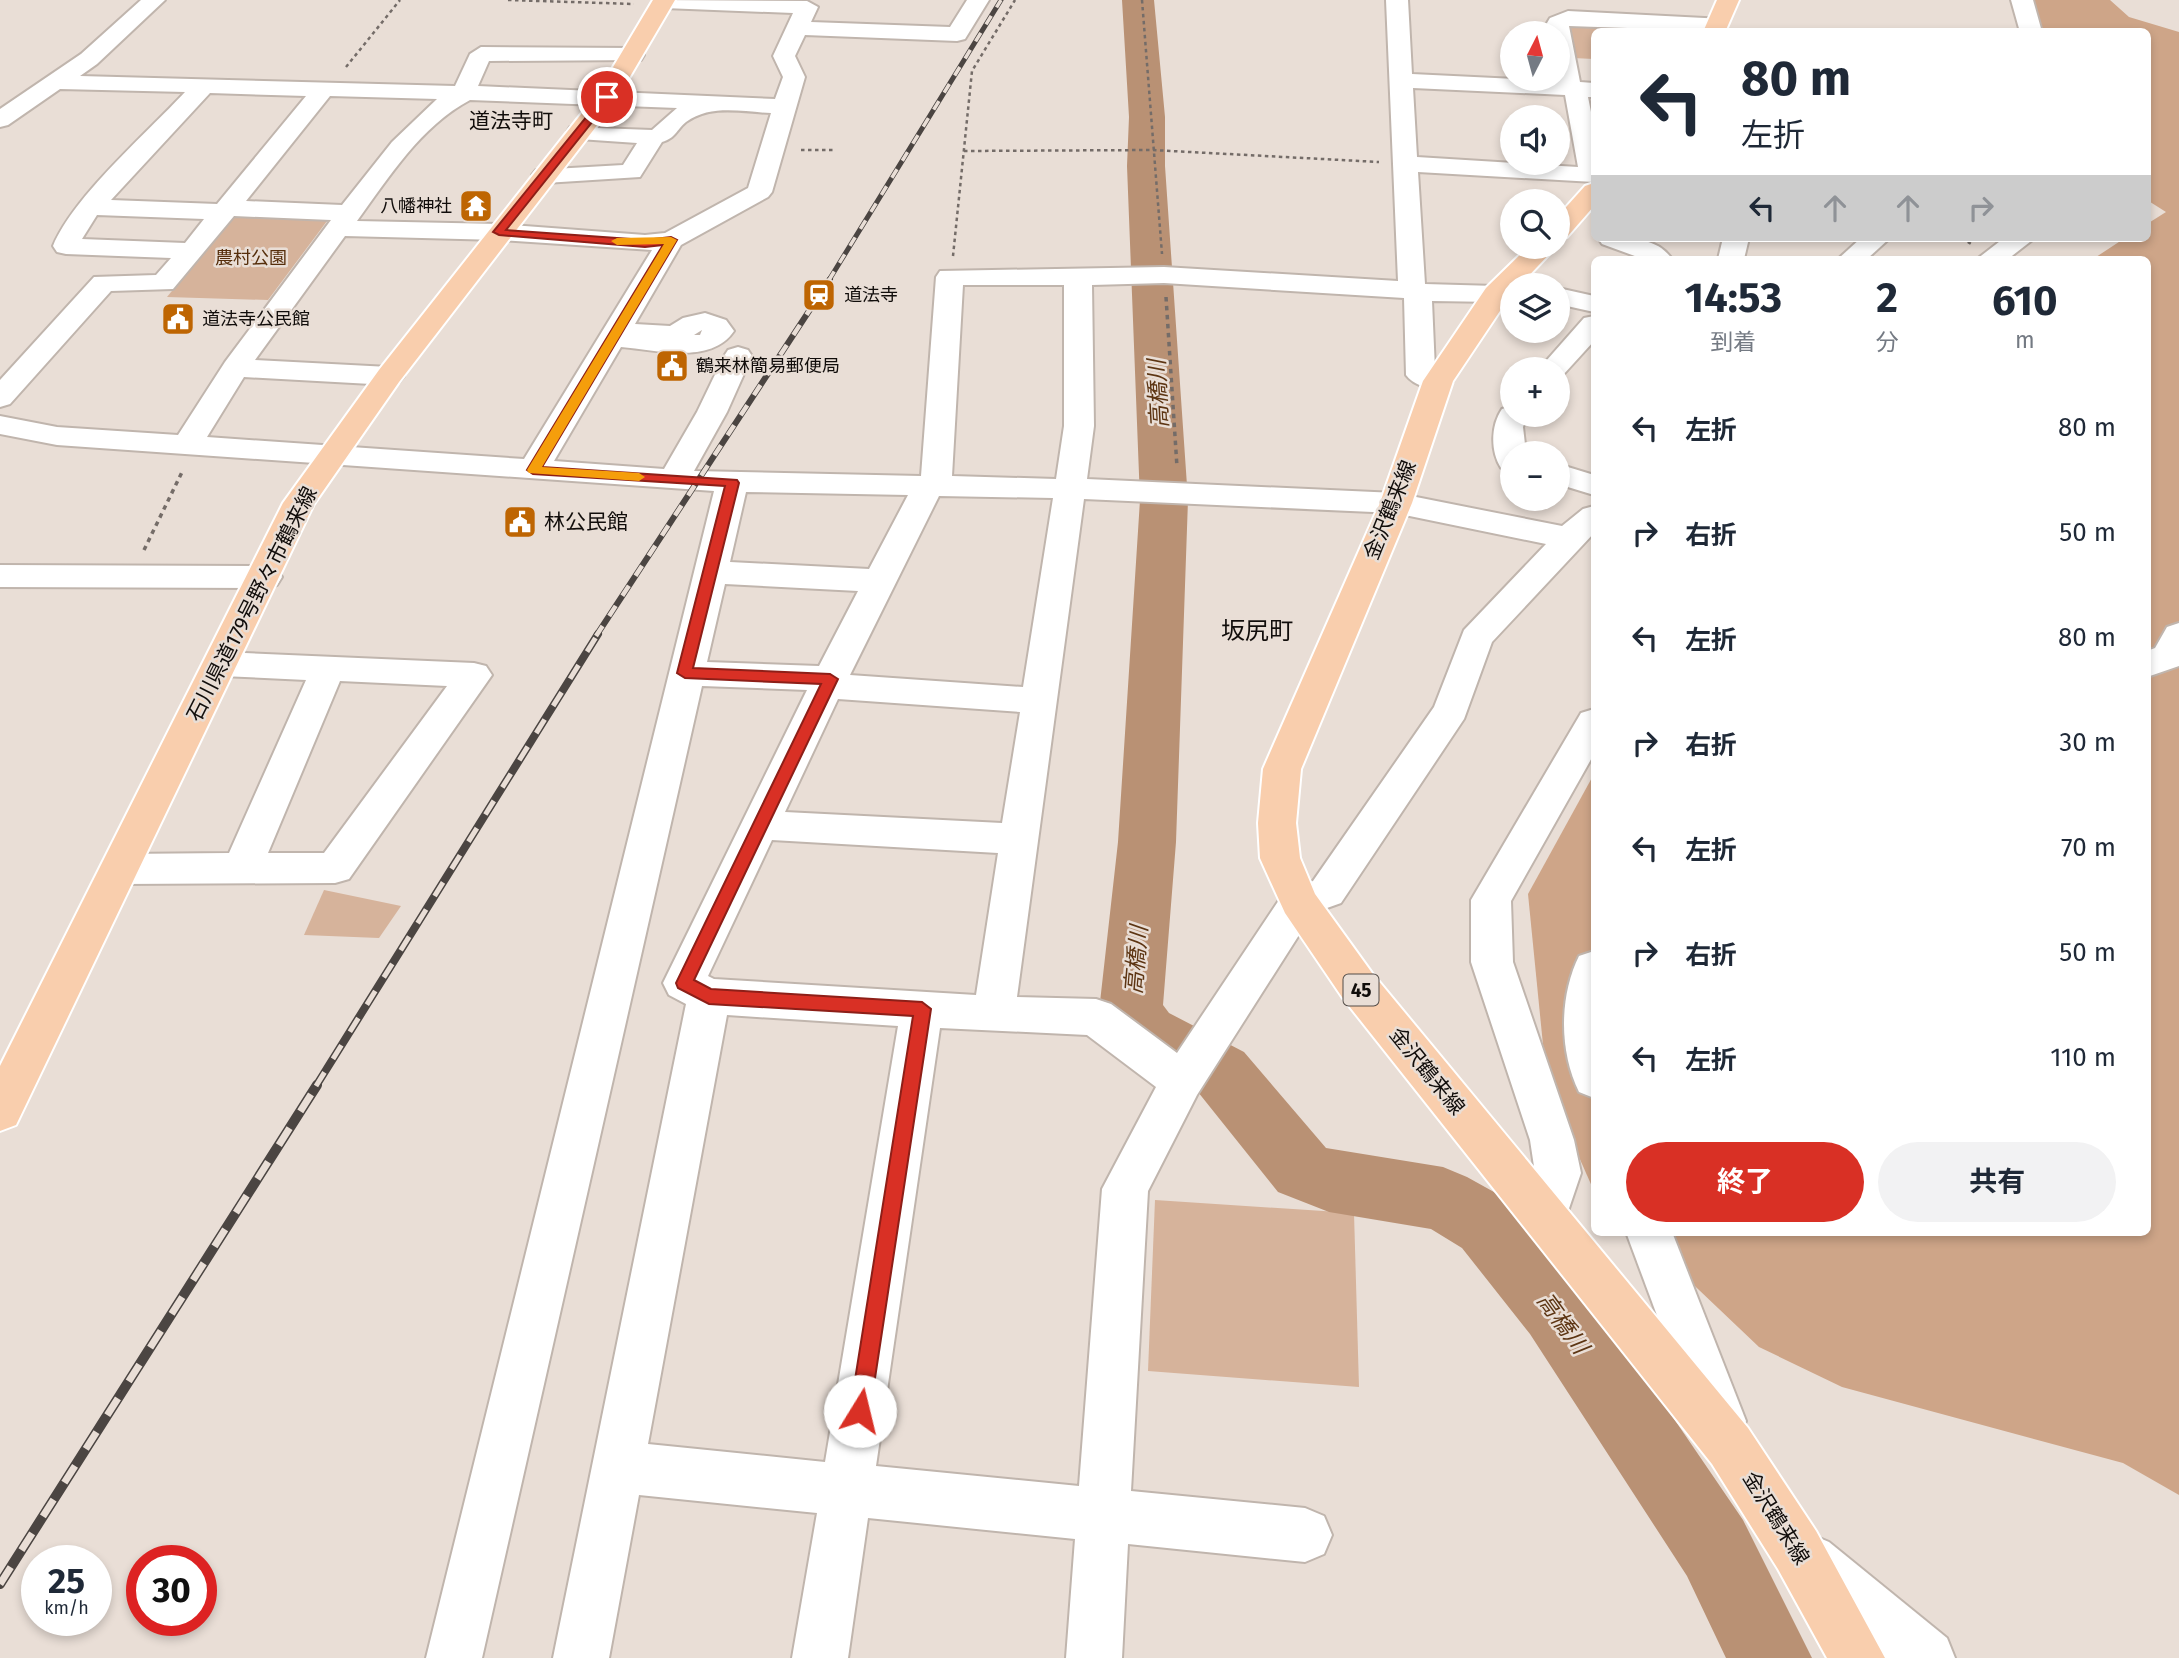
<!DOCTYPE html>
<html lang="ja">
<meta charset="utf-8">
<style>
body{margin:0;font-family:"Fira Sans","Noto Sans JP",sans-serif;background:#f2f2f3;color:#1f2937;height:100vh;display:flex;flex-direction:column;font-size:26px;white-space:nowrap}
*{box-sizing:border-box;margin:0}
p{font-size:23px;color:#747a83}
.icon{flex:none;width:38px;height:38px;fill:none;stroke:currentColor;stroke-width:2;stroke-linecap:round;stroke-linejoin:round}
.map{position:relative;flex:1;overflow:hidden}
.details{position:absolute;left:1591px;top:256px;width:560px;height:980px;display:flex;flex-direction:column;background:#fff;border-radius:10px;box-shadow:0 4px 10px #0003}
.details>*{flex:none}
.top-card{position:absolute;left:1591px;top:28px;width:560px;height:214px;border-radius:10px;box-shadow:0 4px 10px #0003;background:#fff;color:#1f2937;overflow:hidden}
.needle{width:46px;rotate:6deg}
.buttons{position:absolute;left:1500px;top:21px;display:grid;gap:14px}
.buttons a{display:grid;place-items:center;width:70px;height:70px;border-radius:50%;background:#fff;box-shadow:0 4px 10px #0003;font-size:35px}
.speed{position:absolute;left:21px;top:1545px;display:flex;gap:14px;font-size:35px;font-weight:700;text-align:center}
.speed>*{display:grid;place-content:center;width:91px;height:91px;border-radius:50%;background:#fff;box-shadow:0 4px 10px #0003;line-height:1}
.speed small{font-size:18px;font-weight:400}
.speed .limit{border:10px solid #d22;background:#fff;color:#111}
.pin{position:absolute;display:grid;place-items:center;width:60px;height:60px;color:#fff;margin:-30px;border:4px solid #fff;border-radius:50%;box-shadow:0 2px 7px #0007}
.me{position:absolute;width:77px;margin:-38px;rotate:9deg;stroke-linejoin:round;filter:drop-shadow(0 0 5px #0008)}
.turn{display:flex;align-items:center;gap:24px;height:147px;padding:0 35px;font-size:32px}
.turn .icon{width:91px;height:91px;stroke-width:2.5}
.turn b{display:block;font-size:49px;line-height:60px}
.lanes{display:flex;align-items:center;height:66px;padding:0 35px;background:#0003;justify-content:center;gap:35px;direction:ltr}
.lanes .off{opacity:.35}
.eta{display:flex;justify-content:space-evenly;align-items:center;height:119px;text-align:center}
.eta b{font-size:42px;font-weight:700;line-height:49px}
.button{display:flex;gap:14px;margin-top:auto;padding:14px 35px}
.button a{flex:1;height:80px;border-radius:42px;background:#d93025;color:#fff;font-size:28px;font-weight:700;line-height:80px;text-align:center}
.button a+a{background:#f2f2f3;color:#1f2937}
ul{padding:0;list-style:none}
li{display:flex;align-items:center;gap:21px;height:105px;padding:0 35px}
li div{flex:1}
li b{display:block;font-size:26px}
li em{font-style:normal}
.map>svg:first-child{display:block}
</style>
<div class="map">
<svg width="2179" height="1658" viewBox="0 0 2179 1658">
<rect width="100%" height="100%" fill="#e9ded6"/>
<g fill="#d6b39b">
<polygon points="1566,25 1691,27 1689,32 1594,32 1594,59 1573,58"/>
<polygon points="235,214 330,217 268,300 167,297"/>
<polygon points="324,890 401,906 379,938 304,935"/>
<polygon points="1155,1200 1354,1213 1359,1387 1148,1371"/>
</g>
<g fill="#cea588">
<polygon points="2018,0 2110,0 2129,17 2179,32 2179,1495 2123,1463 1842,1387 1759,1347 1638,1232 2147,1232 2147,259 2093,259 2125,238 2147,238 2147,224 2166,212 2147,200 2147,32 2028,31"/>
<polygon points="1594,774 1594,1191 1547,1085 1528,894"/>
</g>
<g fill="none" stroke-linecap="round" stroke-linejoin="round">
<polygon fill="#b99174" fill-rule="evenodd" points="1122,0 1154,0 1165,117 1165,166 1188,500 1176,842 1163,1005 1169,1013 1244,1052 1326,1148 1443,1167 1467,1177 1512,1202 1582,1284 1743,1520 1812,1658 1726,1658 1687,1576 1530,1334 1462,1248 1431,1229 1329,1212 1278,1192 1198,1092 1123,1051 1099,1011 1118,842 1140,500 1127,166 1129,117"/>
<defs>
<g id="minor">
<path d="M141,0H165L97,64L80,76L455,86L470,54L481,47L633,48L641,50L644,55L641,60L489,61L478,86L775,99L783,77L773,56L793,13L664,8L656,7L655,0L807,1L818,7L811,22L950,27L967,0H989L965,39L957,41L805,35L795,56L805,77L772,192L768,197L681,245L635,324L670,326L683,318L705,313L726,320L734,331C711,365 657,350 621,347L554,461L664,469L697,412L724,356L728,350L738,347L748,350L752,356L727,412L694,471L921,476L936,277L940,271L1164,267L1398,281L1386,0H1408L1412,74L1557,81L1558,33H1549L1547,23L1550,18L1568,11L1724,19L1727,24L1724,29L1716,31L1569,26L1580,82L1594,83V97H1588L1594,127V182L1418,172L1425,284L1496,286L1506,288L1510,294L1506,300L1496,302L1432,301L1435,370L1448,375L1453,381L1448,387C1435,391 1415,387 1406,375L1404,298L1164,283L1092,285L1094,426L1087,479L1396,493L1562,526L1583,509L1594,506V533L1492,642L1464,719L1341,903L1313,913L1197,1095L1148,1191L1131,1491L1305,1508L1324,1516L1332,1535L1324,1554L1305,1562L1128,1544L1122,1658H1066L1075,1539L868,1518L848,1658H792L817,1513L639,1495L609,1658H553L686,1004L669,995L663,983L807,690L702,686L482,1658H426L714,491L57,445L0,434V416L57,427L178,435L225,362L331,220L234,216L173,289L111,291L10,404L0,407V380L94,277L156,275L171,258L66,254L57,252L53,246C74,196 146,134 185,92L60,89L8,125L0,127V109L81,54ZM1413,88L1565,95L1578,167L1417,157ZM210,93L306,96L217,204L111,200ZM330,96L437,99L392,142L342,205L246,201ZM470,100L677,108L652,130L570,127L567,132L570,137L579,139L637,143L623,165L536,170L532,175L536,180L545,183L640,177L662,142C676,138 676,130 686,122C711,104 742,112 771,113L748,188L665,233L645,235L499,224L357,221C389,177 421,126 470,100ZM97,215L204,219L185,243L82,239ZM345,236L499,240L652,250L524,459L207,437L244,377L389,385L399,382L404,376L399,370L389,367L255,360ZM963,285H1064V426L1056,479L952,476ZM702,330L700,335H694ZM746,492L908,495L869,569L730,562ZM939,496L1053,498L1023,687L850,675ZM1084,499L1395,513L1546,544L1464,630L1434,707L1313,881L1285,891L1177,1053L1111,1004L1096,999L1017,997ZM725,584L858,591L819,666L707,662ZM838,699L1020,712L1002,823L785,812ZM772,840L998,853L976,995L714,979L708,976ZM727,1015L898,1026L825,1462L648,1444ZM940,1028L1087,1035L1156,1087L1102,1189L1079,1486L876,1466Z"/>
<polygon points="2011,0 2033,0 2042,32 2020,32"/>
<path d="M1598,238C1624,238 1656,235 1672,259H1643L1602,244Z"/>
<polygon points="1723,238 1749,238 1744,259 1718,259"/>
<polygon points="1861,238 1890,238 1867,259 1838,259"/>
<polygon points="2004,238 2035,238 2008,259 1977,259"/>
<polygon points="1558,288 1594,296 1594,312 1558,304"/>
<polygon points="1594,316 1594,341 1563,375 1558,377 1558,369 1539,369 1584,318"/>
<path d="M1512,406V415H1528L1523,427L1526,453H1512V471L1501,468C1490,451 1491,425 1502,409Z"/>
<polygon points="1558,464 1594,475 1594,495 1558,484"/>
<polygon points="0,565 265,566 277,569 282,577 277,585 265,588 0,587"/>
<polygon points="2179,623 2179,666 2147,677 2147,651 2155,648 2167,627"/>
<path d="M222,652L474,663L486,666L492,675L349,879L335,883L120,884L106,880L100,869L106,858L120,854L229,853L306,680L222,676L210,673L204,664L210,655ZM340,681L447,686L324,853H268Z"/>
<polygon points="1594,709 1594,754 1511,901 1513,962 1574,1140 1581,1173 1561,1232 1545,1239 1529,1232 1522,1217 1535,1173 1530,1140 1471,962 1471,900 1581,713"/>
<path d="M1594,951V1098L1579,1092C1559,1052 1559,996 1579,956Z"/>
<polygon points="1626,1232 1672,1232 1746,1421 1739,1439 1721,1446 1703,1439"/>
<polygon points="1810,1534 1829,1542 1947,1638 1955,1658 1884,1658 1791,1580 1783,1561 1791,1542"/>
</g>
<g id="major">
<polygon points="653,0 675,0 615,102 399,382 314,504 16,1125 0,1131 0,1066 283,503 379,370 597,94"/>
<polygon points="1717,0 1739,0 1725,32 1703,32"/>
<polygon points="1594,183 1594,206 1567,237 1558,239 1558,216 1585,186"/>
<polygon points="1528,247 1556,247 1520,285 1512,285 1512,293 1453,381 1412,503 1301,769 1296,823 1300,858 1315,894 1372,973 1748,1428 1816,1531 1885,1658 1827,1658 1778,1569 1712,1464 1342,997 1285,913 1260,858 1258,823 1263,769 1380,503 1423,381 1486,288"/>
</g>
</defs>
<use href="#minor" stroke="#c0b5ad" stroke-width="4"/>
<use href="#major" stroke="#fff" stroke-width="4"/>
<g stroke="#746c68" stroke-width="2.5" stroke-dasharray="3.5 3.5" stroke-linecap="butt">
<polyline points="508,0 634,4"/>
<polyline points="1142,0 1162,254"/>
<polyline points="346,67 400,0"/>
<polyline points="801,150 836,150"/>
<polyline points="964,151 1152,150 1379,162"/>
<polyline points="1962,238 1971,244"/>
<polyline points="953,256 972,71 1015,0"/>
</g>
<g stroke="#746c68" stroke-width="3.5" stroke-dasharray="4.5 4.5" stroke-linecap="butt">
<polyline points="1166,297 1177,467"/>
<polyline points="144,550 183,470"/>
</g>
<use href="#minor" fill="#fff" fill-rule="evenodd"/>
<use href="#major" fill="#f9cead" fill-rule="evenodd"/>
<defs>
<polyline id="rail-far3" points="829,280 1001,0"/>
<polyline id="rail-far2" points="596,636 830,279"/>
<polyline id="rail-far1" points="316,1086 598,634"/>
<polyline id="rail" points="0,1584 317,1085"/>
</defs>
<use href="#rail-far3" stroke="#4b4542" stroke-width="5"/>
<use href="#rail-far2" stroke="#4b4542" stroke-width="6"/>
<use href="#rail-far1" stroke="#4b4542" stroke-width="8"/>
<use href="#rail" stroke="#4b4542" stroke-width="10"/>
<use href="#rail-far3" stroke="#e9ded6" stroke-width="3.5" stroke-dasharray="10" stroke-linecap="butt"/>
<use href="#rail-far2" stroke="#e9ded6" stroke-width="4.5" stroke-dasharray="12" stroke-linecap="butt"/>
<use href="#rail-far1" stroke="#e9ded6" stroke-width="5" stroke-dasharray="16" stroke-linecap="butt"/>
<use href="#rail" stroke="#e9ded6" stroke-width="7" stroke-dasharray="20" stroke-linecap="butt"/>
</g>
<polygon fill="#d93025" stroke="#8d1f18" stroke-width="2" points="604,95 612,97 506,230 645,240 671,237 677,240 542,467 737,480 739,483 693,668 830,674 838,679 694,980 711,989 922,1002 931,1009 870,1411 867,1418 860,1421 853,1418 850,1411 913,1016 709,1004 678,988 676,983 821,684 685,678 677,673 725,486 533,474 527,470 663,245 645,247 499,235 493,232"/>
<polygon fill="#f59e0b" points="671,237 677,240 542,467 639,473 645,477 639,481 529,473 527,470 664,244 617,245 611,241 617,238"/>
<defs>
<symbol id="temple-square" viewBox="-11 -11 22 22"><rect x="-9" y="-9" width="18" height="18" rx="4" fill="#be6502" stroke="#e9ded6"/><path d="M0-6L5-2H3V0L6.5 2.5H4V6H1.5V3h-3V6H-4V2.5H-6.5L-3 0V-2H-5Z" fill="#fff"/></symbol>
<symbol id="station-square" viewBox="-11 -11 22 22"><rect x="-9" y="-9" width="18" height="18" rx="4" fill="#be6502" stroke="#e9ded6"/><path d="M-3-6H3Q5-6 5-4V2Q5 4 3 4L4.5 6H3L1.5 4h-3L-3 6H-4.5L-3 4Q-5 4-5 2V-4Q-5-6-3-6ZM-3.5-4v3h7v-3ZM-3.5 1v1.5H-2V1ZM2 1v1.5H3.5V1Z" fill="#fff"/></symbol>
<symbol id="civic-square" viewBox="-11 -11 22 22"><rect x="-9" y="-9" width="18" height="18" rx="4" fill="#be6502" stroke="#e9ded6"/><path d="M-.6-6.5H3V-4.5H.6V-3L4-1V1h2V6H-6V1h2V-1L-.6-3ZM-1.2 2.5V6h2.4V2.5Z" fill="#fff"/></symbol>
</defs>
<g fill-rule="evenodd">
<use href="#temple-square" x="457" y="187" width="38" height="38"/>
<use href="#station-square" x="800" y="276" width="38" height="38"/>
<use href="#civic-square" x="159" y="300" width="38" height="38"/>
<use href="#civic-square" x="653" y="347" width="38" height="38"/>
<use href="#civic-square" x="501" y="503" width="38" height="38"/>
</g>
<g text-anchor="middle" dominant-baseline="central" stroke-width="5" stroke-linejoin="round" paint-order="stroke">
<g font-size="18" fill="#110d0b" stroke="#e9ded6" text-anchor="start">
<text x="452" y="206" text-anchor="end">八幡神社</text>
<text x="844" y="295">道法寺</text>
<text x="202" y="319">道法寺公民館</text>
<text x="696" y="366">鶴来林簡易郵便局</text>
</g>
<g font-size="18" fill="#562e0b" stroke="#e9ded6">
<text x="251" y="258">農村公園</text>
</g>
<rect fill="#e9ded6" stroke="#524c48" stroke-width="2" x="1343.5" y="974.5" width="35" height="31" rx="5"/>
<g font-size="19" font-weight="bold" fill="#110d0b">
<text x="1361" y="990">45</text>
</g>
<g font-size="21" fill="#110d0b" stroke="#e9ded6">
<text x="511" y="121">道法寺町</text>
</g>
<g font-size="21" fill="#110d0b" stroke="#e9ded6">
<text transform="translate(1390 510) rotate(-68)">金沢鶴来線</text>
<text transform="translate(252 604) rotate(-63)">石川県道179号野々市鶴来線</text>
<text transform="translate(1427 1071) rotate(51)">金沢鶴来線</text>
<text transform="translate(1776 1518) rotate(58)">金沢鶴来線</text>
</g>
<g font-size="21" fill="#110d0b" stroke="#e9ded6" text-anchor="start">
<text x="544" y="522">林公民館</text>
</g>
<g font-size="23" font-style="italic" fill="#5d3513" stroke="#e9ded6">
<text transform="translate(1158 394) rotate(-93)">高橋川</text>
<text transform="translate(1136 960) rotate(-85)">高橋川</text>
<text transform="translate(1563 1323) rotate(54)">高橋川</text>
</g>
<g font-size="24" fill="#110d0b" stroke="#e9ded6">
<text x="1257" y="631">坂尻町</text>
</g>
</g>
</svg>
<div class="buttons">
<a><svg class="needle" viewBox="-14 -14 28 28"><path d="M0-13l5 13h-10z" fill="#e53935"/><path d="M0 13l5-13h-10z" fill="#747a83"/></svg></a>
<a><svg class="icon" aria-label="sound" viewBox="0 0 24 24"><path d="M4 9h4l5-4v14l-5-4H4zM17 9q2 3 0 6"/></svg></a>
<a><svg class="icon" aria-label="search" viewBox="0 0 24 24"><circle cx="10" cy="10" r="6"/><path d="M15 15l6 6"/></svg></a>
<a><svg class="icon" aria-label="layers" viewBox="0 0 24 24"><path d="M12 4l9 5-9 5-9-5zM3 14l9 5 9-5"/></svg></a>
<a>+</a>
<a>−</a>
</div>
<div class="speed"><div>25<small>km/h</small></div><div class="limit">30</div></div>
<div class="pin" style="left:607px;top:97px;background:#d93025"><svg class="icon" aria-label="arrive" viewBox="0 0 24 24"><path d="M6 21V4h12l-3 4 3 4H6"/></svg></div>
<svg class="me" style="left:860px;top:1411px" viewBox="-20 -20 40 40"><circle r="19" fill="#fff"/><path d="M0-13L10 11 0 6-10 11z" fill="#d93025"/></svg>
<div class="top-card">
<div class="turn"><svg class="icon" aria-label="left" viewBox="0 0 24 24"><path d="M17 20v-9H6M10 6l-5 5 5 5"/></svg><div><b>80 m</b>左折</div></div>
<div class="lanes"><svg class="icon" aria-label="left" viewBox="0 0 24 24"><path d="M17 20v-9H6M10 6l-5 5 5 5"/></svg><svg class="icon off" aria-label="ahead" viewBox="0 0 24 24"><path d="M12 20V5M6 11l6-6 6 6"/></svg><svg class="icon off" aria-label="ahead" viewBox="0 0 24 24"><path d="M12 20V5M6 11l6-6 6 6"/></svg><svg class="icon off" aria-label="right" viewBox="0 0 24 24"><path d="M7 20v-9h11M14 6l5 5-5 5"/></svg></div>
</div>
<section class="details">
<div class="eta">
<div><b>14:53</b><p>到着</p></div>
<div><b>2</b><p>分</p></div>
<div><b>610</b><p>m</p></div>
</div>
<ul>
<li><svg class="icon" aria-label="left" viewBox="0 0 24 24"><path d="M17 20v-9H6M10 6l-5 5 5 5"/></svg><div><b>左折</b></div><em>80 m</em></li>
<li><svg class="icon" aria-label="right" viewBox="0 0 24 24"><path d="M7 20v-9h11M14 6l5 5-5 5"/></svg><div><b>右折</b></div><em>50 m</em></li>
<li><svg class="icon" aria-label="left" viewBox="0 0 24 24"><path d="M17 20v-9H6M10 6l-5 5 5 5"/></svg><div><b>左折</b></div><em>80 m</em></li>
<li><svg class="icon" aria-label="right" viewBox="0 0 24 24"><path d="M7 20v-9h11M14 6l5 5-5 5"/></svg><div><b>右折</b></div><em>30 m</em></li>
<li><svg class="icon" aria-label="left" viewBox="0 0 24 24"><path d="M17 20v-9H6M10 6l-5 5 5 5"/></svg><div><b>左折</b></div><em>70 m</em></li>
<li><svg class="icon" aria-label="right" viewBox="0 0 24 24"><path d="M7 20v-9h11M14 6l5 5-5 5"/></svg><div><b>右折</b></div><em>50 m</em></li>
<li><svg class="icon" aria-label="left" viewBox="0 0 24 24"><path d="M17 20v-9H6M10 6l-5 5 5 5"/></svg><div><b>左折</b></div><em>110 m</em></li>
</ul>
<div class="button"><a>終了</a><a>共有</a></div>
</section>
</div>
